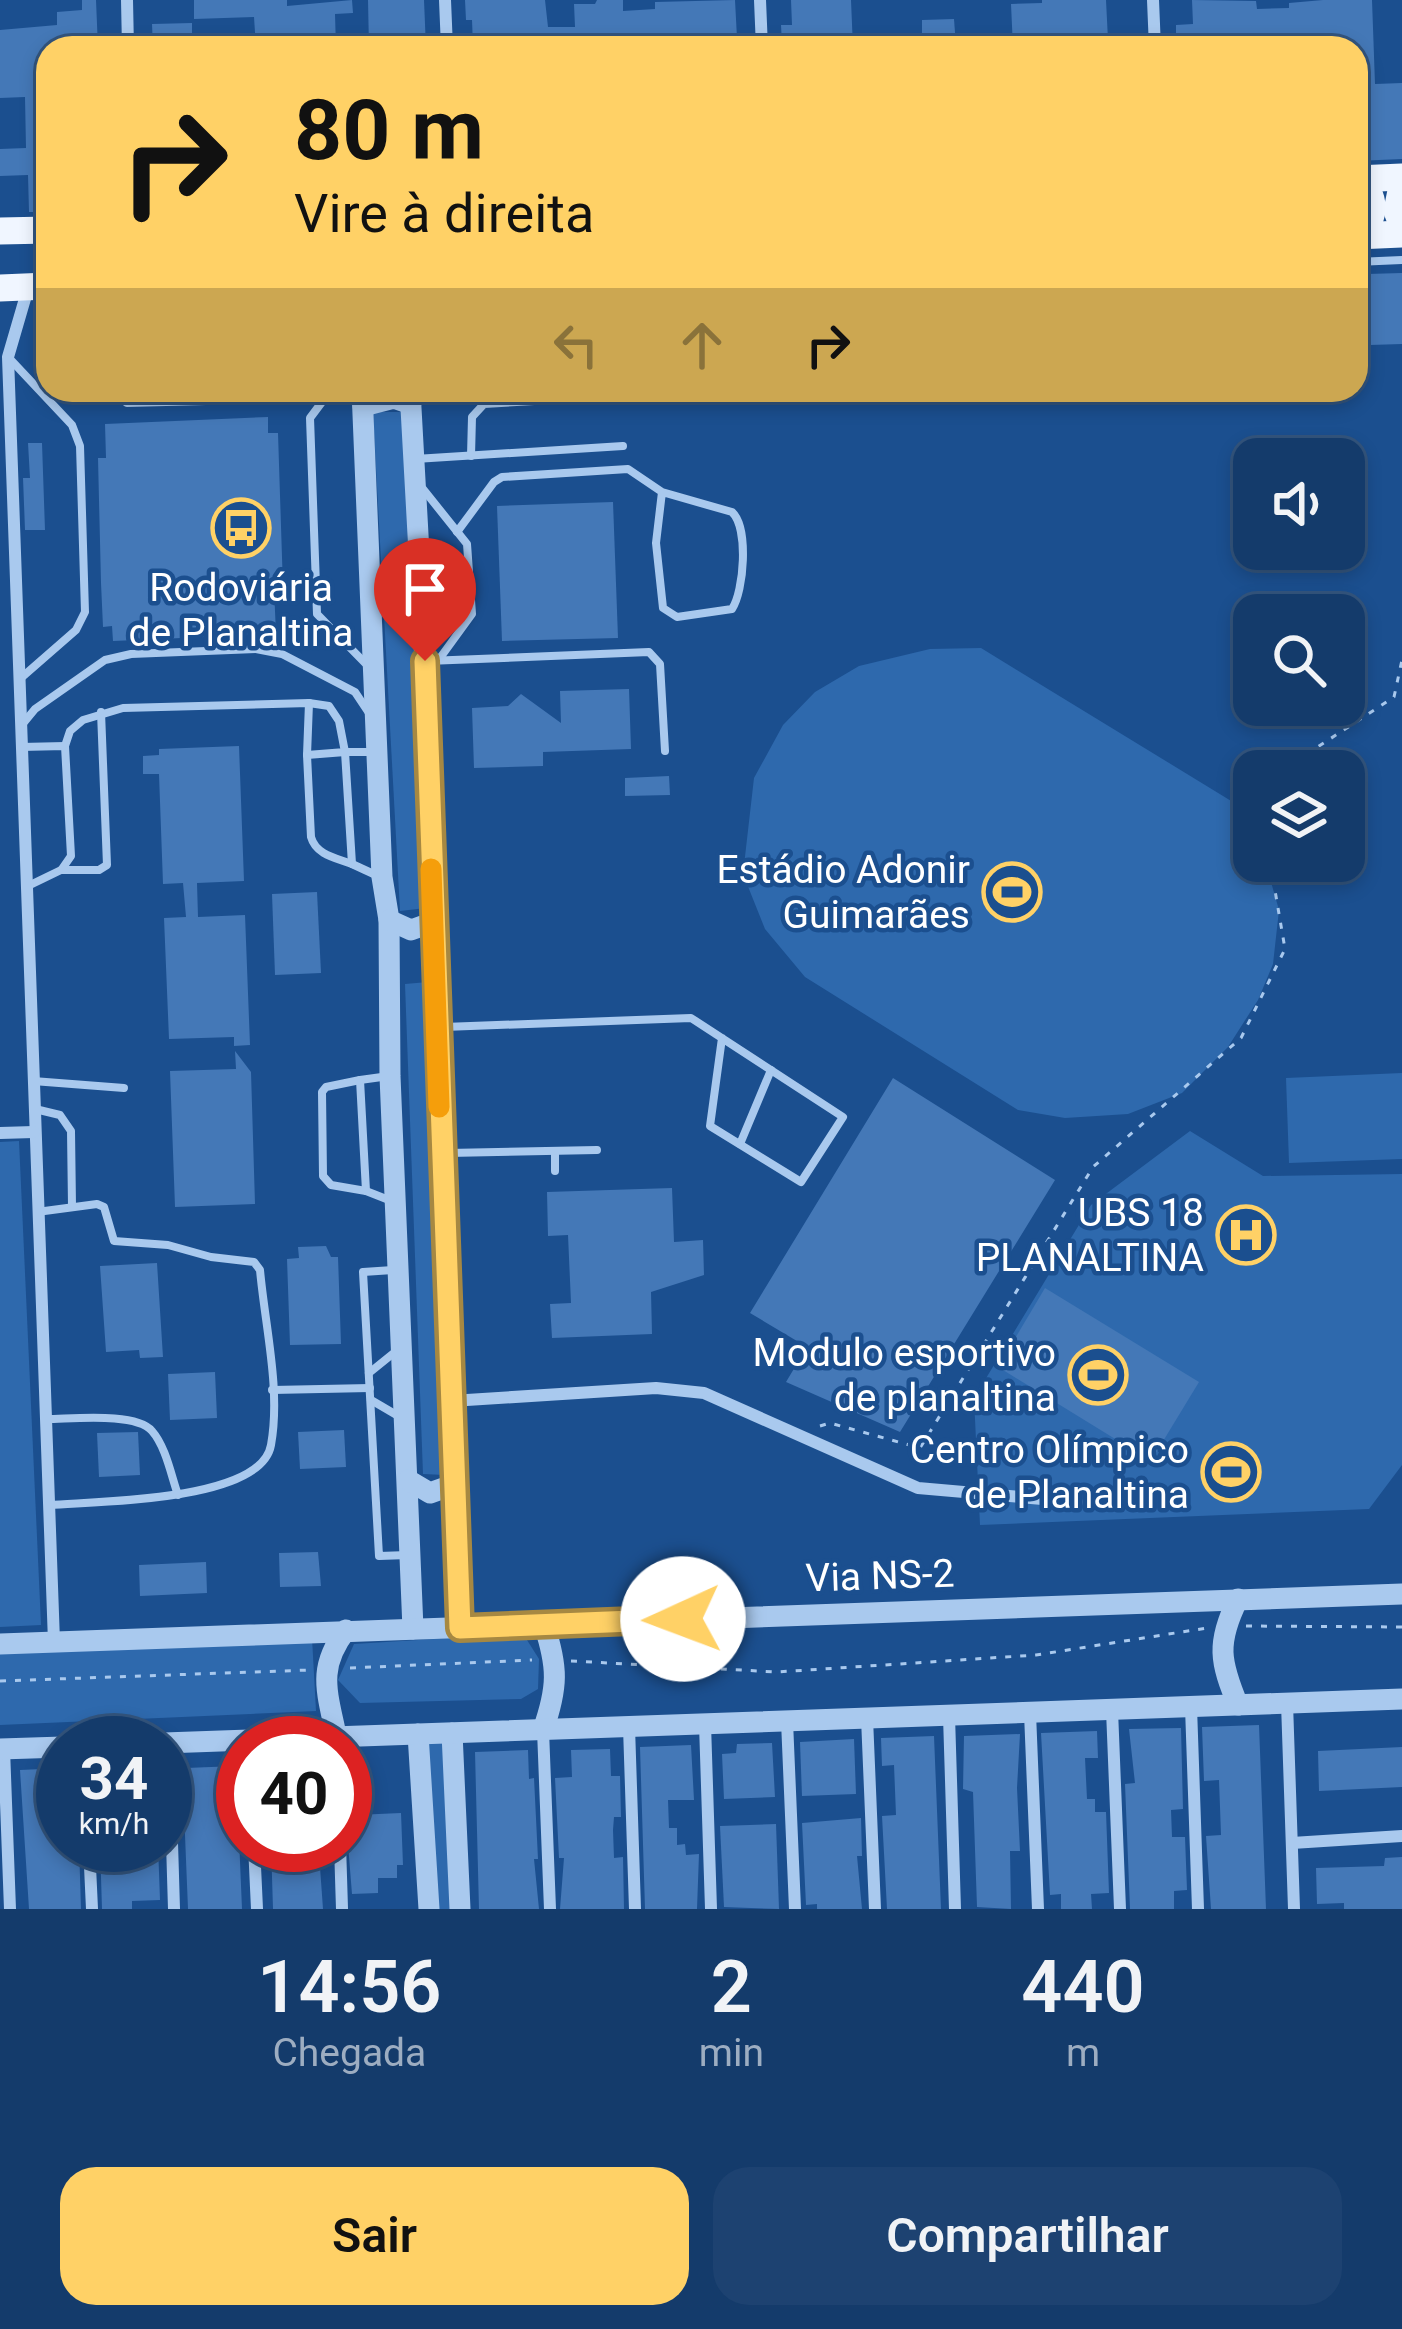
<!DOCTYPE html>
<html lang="pt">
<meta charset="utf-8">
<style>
body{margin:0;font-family:Roboto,sans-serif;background:#1d4271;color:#f1f3f6;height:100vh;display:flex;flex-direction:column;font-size:45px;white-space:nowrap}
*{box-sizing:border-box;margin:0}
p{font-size:39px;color:#9dadc1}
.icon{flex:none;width:66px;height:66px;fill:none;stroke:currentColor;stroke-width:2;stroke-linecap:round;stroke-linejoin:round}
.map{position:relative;height:1909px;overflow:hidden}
.sheet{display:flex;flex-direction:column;background:#143b6b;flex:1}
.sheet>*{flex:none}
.hud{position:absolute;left:36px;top:36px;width:1332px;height:366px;border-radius:36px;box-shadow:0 6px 18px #0003,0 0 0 3px #33557e;background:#ffd166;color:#111;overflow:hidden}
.controls{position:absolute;left:1233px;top:438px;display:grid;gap:24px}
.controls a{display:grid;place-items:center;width:132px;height:132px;border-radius:24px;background:#143b6b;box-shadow:0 6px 18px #0003,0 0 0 3px #33557e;font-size:60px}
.speed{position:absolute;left:36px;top:1716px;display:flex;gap:24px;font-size:60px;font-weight:700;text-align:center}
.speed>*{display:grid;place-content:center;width:156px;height:156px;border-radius:50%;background:#143b6b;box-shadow:0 6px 18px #0003,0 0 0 3px #33557e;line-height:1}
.speed small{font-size:30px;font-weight:400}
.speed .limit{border:18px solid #d22;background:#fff;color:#111}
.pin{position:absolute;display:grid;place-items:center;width:102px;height:102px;color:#fff;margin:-123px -51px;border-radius:50% 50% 50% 0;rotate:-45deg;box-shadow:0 0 12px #0007}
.pin .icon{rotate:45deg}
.me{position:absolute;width:132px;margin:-66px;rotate:268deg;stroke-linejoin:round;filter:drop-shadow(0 0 9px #0008)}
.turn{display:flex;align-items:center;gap:42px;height:252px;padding:0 60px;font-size:54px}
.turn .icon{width:156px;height:156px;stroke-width:2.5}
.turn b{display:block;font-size:84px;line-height:102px}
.lanes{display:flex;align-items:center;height:114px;padding:0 60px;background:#0003;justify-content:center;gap:60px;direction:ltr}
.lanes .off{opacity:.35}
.eta{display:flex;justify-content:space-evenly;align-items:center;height:204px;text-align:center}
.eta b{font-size:72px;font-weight:600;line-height:84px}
.primary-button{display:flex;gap:24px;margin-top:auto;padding:24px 60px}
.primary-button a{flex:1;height:138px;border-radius:36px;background:#ffd166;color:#111;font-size:48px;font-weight:600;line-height:138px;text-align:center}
.primary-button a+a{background:#1d4271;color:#f1f3f6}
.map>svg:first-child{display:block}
</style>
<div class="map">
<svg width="1402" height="1909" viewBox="0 0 1402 1909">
<rect width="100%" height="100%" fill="#1b4f8f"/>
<g fill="#2e69ad">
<polygon points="373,412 403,412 426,908 400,911"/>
<polygon points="981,648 1241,807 1254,833 1254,861 1265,861 1279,910 1273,964 1258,1000 1228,1047 1182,1093 1128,1114 1065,1118 1018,1110 805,977 765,929 743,874 754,778 783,725 815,692 859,666 930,649"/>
<polygon points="428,982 445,1475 423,1474 405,984"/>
<polygon points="1402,1073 1402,1159 1289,1163 1286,1078"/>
<polygon points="1190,1131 1263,1176 1402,1174 1402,1465 1369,1509 980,1525 974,1398 1091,1205"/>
<polygon points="19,1141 41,1625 0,1627 0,1142"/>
<polygon points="466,1637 527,1640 539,1659 538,1689 521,1699 360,1703 338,1680 354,1644"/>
<polygon points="312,1638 316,1711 0,1725 0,1648"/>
<polygon points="446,1738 454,1909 434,1909 424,1739"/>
</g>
<g fill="#4478b7">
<polygon points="82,0 96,0 98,48 48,48 48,212 29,212 28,175 0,176 0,149 26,148 25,97 0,98 0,30 57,25 57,12 82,10"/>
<polygon points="194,0 287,0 287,6 352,0 353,13 335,14 336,48 256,48 254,17 194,19"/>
<polygon points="368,0 424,0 426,48 369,48"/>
<polygon points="465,0 545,0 548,27 575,27 574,4 595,4 597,0 623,0 623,11 655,9 655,2 735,0 737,38 732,38 732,48 480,48 473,46 472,20 466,20"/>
<polygon points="791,0 851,0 853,48 790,48 790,44 782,44 781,25 792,25"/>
<polygon points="1042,0 1106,0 1108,40 1064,42 1065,48 1013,48 1011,4 1042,3"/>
<polygon points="1192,0 1256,1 1257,9 1289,8 1289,3 1323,0 1372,0 1375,84 1402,83 1402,159 1356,161 1356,48 1322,48 1322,44 1197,48 1197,41 1176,42 1176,25 1193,24"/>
<polygon points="954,19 956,46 922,47 922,20"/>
<polygon points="192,23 192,48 153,48 152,24"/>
<polygon points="1402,273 1402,344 1370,345 1367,274"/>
<polygon points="268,417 268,433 278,433 283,588 274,588 276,634 113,641 112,626 103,627 101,583 98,458 106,458 105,424"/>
<polygon points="28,443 42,443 45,530 25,530 23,478 30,478"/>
<polygon points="613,502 618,638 502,641 497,506"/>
<polygon points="629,689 631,749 543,752 543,766 474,768 472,708 508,706 521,694 561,723 560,691"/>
<polygon points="239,746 244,881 197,883 198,917 245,915 250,1045 234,1046 234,1037 169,1039 164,918 186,917 183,883 163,884 159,774 143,774 143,756 159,755 159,749"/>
<polygon points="669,776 670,795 625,796 625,778"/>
<polygon points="317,892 321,973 275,975 272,894"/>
<polygon points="235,1051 251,1072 255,1204 175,1207 170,1071 236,1069"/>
<polygon points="893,1078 1055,1180 900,1432 786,1382 807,1347 750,1313"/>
<polygon points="672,1188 674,1242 703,1240 704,1275 651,1292 652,1334 552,1338 550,1304 571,1303 568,1235 548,1236 547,1192"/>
<polygon points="1248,1210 1266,1222 1244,1260 1225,1248"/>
<polygon points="326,1246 331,1257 338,1257 341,1344 290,1345 287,1259 299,1258 298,1247"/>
<polygon points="157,1263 163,1357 140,1358 139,1350 106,1352 100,1266"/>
<polygon points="1045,1288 1199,1382 1151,1461 998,1367"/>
<polygon points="215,1372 217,1418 170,1420 168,1374"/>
<polygon points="344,1430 346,1467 300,1469 298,1432"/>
<polygon points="138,1432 140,1475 99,1477 97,1433"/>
<polygon points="318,1552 321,1586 280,1587 279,1553"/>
<polygon points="206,1562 207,1593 140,1596 139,1565"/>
<polygon points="1259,1725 1266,1909 1211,1909 1206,1836 1221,1835 1220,1807 1219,1780 1204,1781 1202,1727"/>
<polygon points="1181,1728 1183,1809 1171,1810 1172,1837 1185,1837 1187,1890 1174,1891 1174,1909 1130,1909 1125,1784 1135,1783 1129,1729"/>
<polygon points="1097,1731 1098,1758 1085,1758 1087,1799 1095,1799 1095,1812 1106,1812 1109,1893 1091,1894 1092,1909 1061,1909 1061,1894 1050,1895 1041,1733"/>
<polygon points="1020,1734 1017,1788 1020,1851 1010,1851 1011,1909 977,1907 973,1792 963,1789 964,1736"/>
<polygon points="934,1736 941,1909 887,1909 882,1816 896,1815 894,1765 882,1766 881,1738"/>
<polygon points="854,1739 856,1794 802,1796 800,1742"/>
<polygon points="772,1743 775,1797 724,1799 722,1754 736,1753 737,1744"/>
<polygon points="691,1745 694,1800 668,1800 669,1828 677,1828 677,1845 685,1844 686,1855 699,1854 697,1909 645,1909 640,1747"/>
<polygon points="1402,1747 1402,1787 1319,1791 1318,1751"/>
<polygon points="610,1749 611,1776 620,1776 621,1817 614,1817 613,1830 614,1858 623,1857 624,1909 560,1909 564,1858 559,1858 555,1778 572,1777 571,1750"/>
<polygon points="528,1750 529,1779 534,1778 538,1859 534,1859 539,1909 479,1909 475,1752"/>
<polygon points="236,1766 242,1909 188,1909 183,1786 187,1786 186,1768"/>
<polygon points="63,1768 63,1845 79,1845 81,1909 29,1909 20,1770"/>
<polygon points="401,1813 403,1865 397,1865 397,1878 378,1878 378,1893 352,1894 347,1832 357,1828 356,1815"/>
<polygon points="861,1818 862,1856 857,1856 862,1909 817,1909 817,1904 806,1905 802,1823"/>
<polygon points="776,1824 779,1909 724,1907 720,1826"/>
<polygon points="100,1845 158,1845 160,1900 132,1901 132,1909 102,1909"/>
<polygon points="271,1845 303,1845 303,1868 320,1867 323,1909 273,1909"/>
<polygon points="1402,1857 1402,1909 1344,1909 1344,1903 1317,1904 1316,1868 1384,1866 1385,1858"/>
</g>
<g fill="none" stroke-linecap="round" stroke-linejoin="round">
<g stroke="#a9c9ee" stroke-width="3" stroke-dasharray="6 9" stroke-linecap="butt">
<polyline points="1281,771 1394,697 1402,660"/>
<polyline points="820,1426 830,1423 920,1448 1093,1167 1241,1038 1285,949 1270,861"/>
<polyline points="1246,1626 1402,1627"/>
<polyline points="571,1661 777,1672 1036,1655 1207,1628"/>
<polyline points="350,1668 532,1660"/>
<polyline points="0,1681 310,1670"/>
</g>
<g stroke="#a9c9ee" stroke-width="8">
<polyline points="1356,262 1402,260"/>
<polyline points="9,358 72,425 80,446 85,612 76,630 21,678"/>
<polyline points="110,390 127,403 245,400 264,390"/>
<polyline points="331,390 310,418 317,614 368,666"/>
<polyline points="657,391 683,394"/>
<polyline points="471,456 472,417 484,404 657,394"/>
<polyline points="415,459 623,446"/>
<polyline points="423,489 467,544 472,614 440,658"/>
<path d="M457,532L494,482L502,477L628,469L662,492L732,512C749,528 744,591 732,609L677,617L663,608L656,543L662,492"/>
<polyline points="427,661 649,652 660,664 665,751"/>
<path d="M309,703L307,755L311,837C316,855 336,858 352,864"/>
<polyline points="21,726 35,709 105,660 131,654 256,649 282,654 355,692 369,713"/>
<polyline points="65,746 70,731 83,720 123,708 309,703 329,706 339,721 345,752 307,755"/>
<polyline points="21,747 65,746 71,856 62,869"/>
<polyline points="375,752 345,752 352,864 378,876"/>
<polyline points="28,886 61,870 99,870 107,865 101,712"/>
<polyline points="444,1027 691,1018 843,1117 801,1182 710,1126 722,1038"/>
<polyline points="389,1076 360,1080 366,1191 394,1202"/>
<polyline points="360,1080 326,1087 322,1092 323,1176 331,1185 366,1191"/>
<polyline points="33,1081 124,1088"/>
<polyline points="35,1109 60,1115 71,1131 72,1206"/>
<polyline points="740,1144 771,1070"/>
<polyline points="555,1151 555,1171"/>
<polyline points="448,1153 597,1150"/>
<path d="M37,1212L97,1204L104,1207L114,1241L168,1245L211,1257L254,1262L260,1270C265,1326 281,1390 271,1445C261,1502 97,1501 50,1505"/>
<polyline points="393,1270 363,1272 379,1556 408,1555"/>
<polyline points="369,1373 395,1352"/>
<polyline points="272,1390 370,1388"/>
<polyline points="371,1400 400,1417"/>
<path d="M47,1419C72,1419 136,1412 152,1431C166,1447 171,1475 178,1495"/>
</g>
<g stroke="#a9c9ee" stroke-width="12">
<polyline points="127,0 128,48"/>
<polyline points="445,0 447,48"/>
<polyline points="760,0 762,48"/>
<polyline points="1153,0 1155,48"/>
<polyline points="29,285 8,357 54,1642"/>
<polyline points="0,1133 34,1132"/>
<polyline points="451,1401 656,1388 704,1393 918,1488 1077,1502"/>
<polyline points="1287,1703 1294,1909"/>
<polyline points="1191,1707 1198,1909"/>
<polyline points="1112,1710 1120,1909"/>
<polyline points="1030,1713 1038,1909"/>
<polyline points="949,1716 955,1909"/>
<polyline points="867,1718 875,1909"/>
<polyline points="787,1721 795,1909"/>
<polyline points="705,1724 711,1909"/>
<polyline points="629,1727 635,1909"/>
<polyline points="543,1730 550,1909"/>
<polyline points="169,1743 174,1909"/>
<polyline points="4,1749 10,1909"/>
<polyline points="1292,1843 1402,1836"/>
<polyline points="89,1845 92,1909"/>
<polyline points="254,1845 257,1909"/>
<polyline points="340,1845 342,1909"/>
</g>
<g stroke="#a9c9ee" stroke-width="21">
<polyline points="362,390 382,877 389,920 390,1076 413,1629"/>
<polyline points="410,390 425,661 460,1628"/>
<polyline points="363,406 394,398 411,404"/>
<polyline points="389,920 411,930 433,922"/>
<polyline points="408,1480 430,1493 455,1484"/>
<path d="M1238,1599C1216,1643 1220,1662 1238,1705"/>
<polyline points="0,1644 1402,1594"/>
<path d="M543,1730C558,1687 558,1667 544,1625"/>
<polyline points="452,1733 460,1909"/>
<polyline points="418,1734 429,1909"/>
<path d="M336,1735C327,1691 317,1668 346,1630"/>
<polyline points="164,1743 1402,1699"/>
<polyline points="0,1749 63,1747"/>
</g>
<g stroke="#f0f6ff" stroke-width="27">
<path d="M1356,179C1377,195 1377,218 1358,235"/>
<polyline points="1356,179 1402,177"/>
<polyline points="1402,186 1397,211 1402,224"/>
<polyline points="0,231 48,230"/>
<polyline points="1356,236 1402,234"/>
<polyline points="0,288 48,286"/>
</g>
</g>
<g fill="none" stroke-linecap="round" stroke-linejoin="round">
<defs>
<polyline id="route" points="425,661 460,1628 683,1619"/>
</defs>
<use href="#route" stroke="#a68842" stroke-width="30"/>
<use href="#route" stroke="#ffd166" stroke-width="21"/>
<polyline stroke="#f59e0b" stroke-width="21" points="431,869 439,1107"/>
</g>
<defs>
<symbol id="bus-ring" viewBox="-11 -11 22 22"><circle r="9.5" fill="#1b4f8f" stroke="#ffd166" stroke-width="1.5"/><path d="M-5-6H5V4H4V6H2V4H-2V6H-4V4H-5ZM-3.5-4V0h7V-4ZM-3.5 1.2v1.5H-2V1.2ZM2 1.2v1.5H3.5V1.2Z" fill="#ffd166"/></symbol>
<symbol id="stadium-ring" viewBox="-11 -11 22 22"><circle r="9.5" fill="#1b4f8f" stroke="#ffd166" stroke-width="1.5"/><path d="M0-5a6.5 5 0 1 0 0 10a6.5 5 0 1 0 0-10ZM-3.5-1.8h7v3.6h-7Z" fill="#ffd166"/></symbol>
<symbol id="hospital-ring" viewBox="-11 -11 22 22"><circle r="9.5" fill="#1b4f8f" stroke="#ffd166" stroke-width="1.5"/><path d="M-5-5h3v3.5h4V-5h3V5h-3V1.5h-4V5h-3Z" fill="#ffd166"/></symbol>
</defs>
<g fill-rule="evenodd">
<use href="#bus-ring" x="208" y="495" width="66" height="66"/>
<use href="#stadium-ring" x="979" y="859" width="66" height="66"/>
<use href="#hospital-ring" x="1213" y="1202" width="66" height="66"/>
<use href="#stadium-ring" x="1065" y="1342" width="66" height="66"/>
<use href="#stadium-ring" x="1198" y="1439" width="66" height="66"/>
</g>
<g text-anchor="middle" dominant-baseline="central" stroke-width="9" stroke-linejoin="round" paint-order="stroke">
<g font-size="39" fill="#fff" stroke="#1b4f8f" text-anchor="end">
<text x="241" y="588" text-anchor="middle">Rodoviária<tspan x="241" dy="45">de Planaltina</tspan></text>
<text x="970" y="870">Estádio Adonir<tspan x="970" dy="45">Guimarães</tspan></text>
<text x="1204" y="1213">UBS 18<tspan x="1204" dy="45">PLANALTINA</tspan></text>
<text x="1056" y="1353">Modulo esportivo<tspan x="1056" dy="45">de planaltina</tspan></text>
<text x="1189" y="1450">Centro Olímpico<tspan x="1189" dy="45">de Planaltina</tspan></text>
</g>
<g font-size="39" fill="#fff" stroke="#1b4f8f">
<text transform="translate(880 1576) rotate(-2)">Via NS-2</text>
</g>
</g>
</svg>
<div class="controls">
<a><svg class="icon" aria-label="sound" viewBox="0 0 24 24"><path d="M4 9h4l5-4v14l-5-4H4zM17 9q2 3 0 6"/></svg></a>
<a><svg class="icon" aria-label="search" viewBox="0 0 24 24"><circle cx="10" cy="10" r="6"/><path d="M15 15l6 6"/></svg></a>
<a><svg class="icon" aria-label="layers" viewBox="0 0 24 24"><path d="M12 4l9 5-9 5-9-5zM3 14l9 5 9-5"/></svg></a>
</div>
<div class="speed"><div>34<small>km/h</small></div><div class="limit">40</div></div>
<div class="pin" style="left:425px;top:661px;background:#d93025"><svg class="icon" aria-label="arrive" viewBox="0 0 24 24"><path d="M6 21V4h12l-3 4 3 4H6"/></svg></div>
<svg class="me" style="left:683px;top:1619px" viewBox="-20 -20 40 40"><circle r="19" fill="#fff"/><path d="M0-13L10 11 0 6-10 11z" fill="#ffd166"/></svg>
<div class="hud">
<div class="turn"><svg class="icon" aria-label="right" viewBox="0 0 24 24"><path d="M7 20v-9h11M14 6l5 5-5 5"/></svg><div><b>80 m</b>Vire à direita</div></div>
<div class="lanes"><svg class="icon off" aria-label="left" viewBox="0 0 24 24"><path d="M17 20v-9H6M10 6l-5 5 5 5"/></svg><svg class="icon off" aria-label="ahead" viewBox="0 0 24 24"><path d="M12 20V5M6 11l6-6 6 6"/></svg><svg class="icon" aria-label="right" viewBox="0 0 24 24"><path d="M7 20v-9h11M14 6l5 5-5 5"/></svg></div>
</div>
</div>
<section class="sheet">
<div class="eta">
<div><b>14:56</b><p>Chegada</p></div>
<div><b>2</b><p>min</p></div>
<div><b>440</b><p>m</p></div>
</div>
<div class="primary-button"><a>Sair</a><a>Compartilhar</a></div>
</section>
